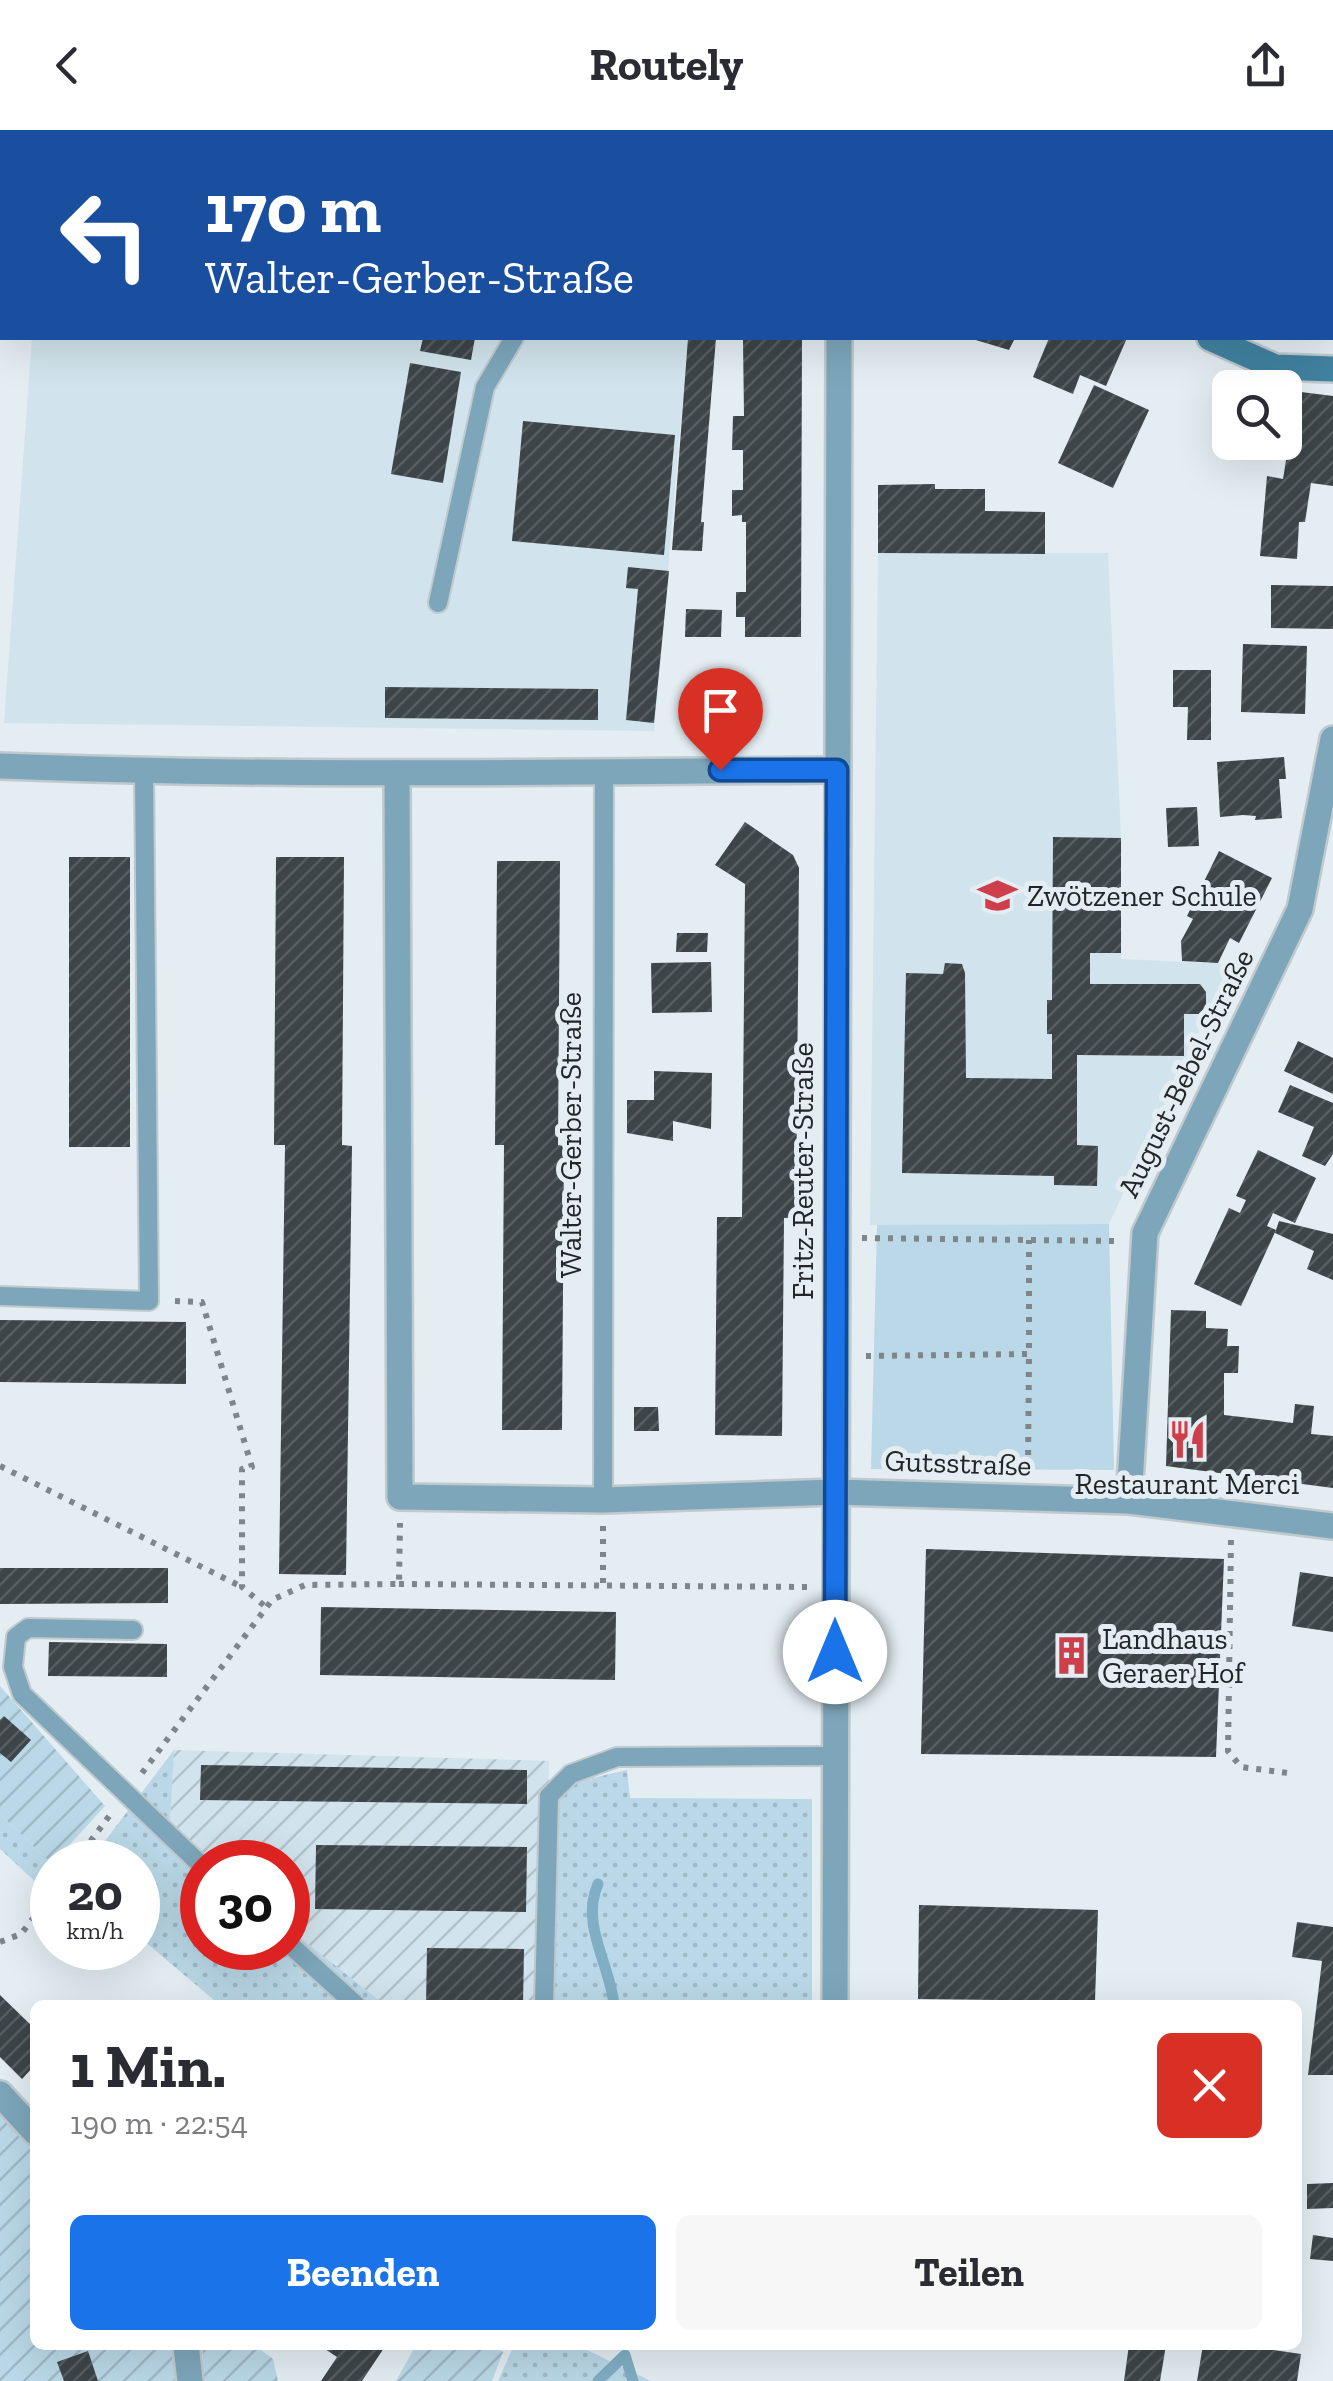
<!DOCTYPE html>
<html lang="de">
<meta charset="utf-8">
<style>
body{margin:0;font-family:"Zilla Slab",serif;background:#f7f7f7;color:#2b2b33;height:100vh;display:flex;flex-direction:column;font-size:38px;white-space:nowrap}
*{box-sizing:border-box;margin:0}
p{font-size:32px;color:#7c7c81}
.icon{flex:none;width:55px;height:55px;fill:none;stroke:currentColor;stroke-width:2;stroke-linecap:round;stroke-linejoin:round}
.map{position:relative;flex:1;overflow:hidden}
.side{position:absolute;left:30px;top:1870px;width:1272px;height:350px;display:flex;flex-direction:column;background:#fff;border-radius:15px;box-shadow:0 10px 40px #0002}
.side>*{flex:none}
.hud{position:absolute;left:0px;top:0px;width:1335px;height:210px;box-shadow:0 10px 40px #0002;background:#1a4fa0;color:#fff;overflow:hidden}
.buttons{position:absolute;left:1212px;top:240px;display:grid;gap:20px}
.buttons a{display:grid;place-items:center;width:90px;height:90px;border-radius:15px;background:#fff;box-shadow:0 10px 40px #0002;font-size:50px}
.speed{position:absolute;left:30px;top:1710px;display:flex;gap:20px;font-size:50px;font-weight:700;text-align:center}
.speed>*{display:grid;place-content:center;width:130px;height:130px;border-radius:50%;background:#fff;box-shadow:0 10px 40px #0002;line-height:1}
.speed small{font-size:25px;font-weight:400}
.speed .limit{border:15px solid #d22;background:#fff;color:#111}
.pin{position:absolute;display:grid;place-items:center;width:85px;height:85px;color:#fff;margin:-102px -42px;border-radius:50% 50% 50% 0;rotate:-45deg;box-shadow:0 0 10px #0007}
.pin .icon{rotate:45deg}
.me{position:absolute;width:110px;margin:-55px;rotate:0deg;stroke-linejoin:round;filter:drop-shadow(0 0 8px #0008)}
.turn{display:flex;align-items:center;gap:35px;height:210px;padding:0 40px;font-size:45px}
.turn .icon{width:130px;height:130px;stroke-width:2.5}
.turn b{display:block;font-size:70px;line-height:85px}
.round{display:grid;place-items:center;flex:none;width:105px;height:105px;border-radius:15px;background:#f7f7f7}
.headline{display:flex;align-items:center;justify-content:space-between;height:170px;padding:0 40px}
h1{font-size:60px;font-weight:700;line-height:75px}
.cta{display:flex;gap:20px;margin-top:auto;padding:20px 40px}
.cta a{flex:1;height:115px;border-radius:15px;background:#1a73e8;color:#fff;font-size:40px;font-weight:700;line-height:115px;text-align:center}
.cta a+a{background:#f7f7f7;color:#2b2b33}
header{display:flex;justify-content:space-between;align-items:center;height:130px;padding:0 40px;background:#fff;font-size:45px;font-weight:700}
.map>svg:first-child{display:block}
</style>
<header><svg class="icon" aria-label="back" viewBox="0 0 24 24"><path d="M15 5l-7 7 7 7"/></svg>Routely<svg class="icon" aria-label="share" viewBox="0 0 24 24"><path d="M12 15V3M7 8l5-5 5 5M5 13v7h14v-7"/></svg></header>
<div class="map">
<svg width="1333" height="2251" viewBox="0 0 1333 2251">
<defs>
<pattern id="industrial-furrows" width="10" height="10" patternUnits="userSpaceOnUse" patternTransform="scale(2.5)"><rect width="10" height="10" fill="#d1e3ec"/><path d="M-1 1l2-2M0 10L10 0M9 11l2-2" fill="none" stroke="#b3c3ca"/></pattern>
<pattern id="grass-dots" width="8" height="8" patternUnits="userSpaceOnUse" patternTransform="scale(2.5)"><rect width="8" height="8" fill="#bad8e7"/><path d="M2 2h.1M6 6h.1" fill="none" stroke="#a0b9c6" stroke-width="1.8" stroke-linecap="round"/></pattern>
<pattern id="garden-furrows" width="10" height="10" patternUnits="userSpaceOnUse" patternTransform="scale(2.5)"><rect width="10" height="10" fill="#bad8e7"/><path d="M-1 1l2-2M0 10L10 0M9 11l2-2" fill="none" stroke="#a0b9c6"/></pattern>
<pattern id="building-hatch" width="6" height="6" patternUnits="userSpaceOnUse" patternTransform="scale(2.5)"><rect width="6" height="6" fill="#3d4549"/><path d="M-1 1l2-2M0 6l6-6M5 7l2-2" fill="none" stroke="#575d60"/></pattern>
</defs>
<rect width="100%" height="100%" fill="#e3edf2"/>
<g fill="#d1e3ec">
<polygon points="32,208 688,208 654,601 4,593"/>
<polygon points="878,423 1108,423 1121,708 1121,829 1230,834 1109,1094 870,1095"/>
</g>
<polygon fill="url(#industrial-furrows)" points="174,1620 549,1631 548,1875 385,1875 288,1798 288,1732 204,1732 170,1693"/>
<g fill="url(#grass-dots)">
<polygon points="174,1620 170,1693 204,1732 202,1818 288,1818 288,1798 385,1875 220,1875 138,1806 138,1732 89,1732"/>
<polygon points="627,1640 630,1668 812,1669 812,1875 548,1875 549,1698 558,1670 575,1652"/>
<polygon points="0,1684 52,1734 39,1755 0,1719"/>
<polygon points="514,2215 577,2215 651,2251 498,2251"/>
</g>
<polygon fill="#bad8e7" points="1109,1094 1114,1340 871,1339 877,1095"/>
<g fill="url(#garden-furrows)">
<polygon points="0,1556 105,1676 52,1734 0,1684"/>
<polygon points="0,1981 35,2020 35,2215 171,2215 175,2251 0,2251"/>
<polygon points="202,2215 254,2215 273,2229 278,2251 204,2251"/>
<polygon points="416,2215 493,2215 503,2222 492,2251 396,2251"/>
</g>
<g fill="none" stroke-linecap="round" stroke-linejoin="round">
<g stroke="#80aec4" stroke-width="11">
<path d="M598,1754C580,1794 610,1834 614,1875"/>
<polyline points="598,2251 625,2225 633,2251"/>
</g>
</g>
<g fill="url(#building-hatch)">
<polygon points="423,208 475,208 471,230 420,221"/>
<polygon points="688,208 716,208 701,392 704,392 702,421 672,420"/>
<polygon points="969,208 1015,208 1009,220"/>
<polygon points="1049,208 1127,208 1106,256 1080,245 1073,264 1033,247"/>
<polygon points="743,210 802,210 801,507 745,507 745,487 736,487 736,462 746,462 746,392 742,392 742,385 732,386 732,360 743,360 743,320 732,320 733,286 744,286"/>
<polygon points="410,233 461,242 443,353 391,344"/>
<polygon points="1094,255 1149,280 1113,358 1058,333"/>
<polygon points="1285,260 1333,266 1333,356 1311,353 1305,392 1299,392 1297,429 1260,426 1267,346 1283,349 1287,324 1251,319 1252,312 1285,312"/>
<polygon points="523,291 675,305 664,425 512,411"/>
<polygon points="935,354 935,359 985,359 985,381 1045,382 1045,424 878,423 878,355"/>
<polygon points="628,437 669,441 654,593 626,590 638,459 626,458"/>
<polygon points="1271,455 1333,456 1333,499 1271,498"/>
<polygon points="686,479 722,480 721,507 685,507"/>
<polygon points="1243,514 1307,516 1305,584 1241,582"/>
<polygon points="1173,540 1211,540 1211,610 1187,610 1188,577 1173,577"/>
<polygon points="385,557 598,559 598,590 385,588"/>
<polygon points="1284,627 1286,649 1279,649 1282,688 1255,690 1256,686 1243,685 1220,687 1217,632"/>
<polygon points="1197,677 1199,716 1168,717 1166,678"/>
<polygon points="745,692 793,725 799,738 796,1088 784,1088 782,1306 715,1305 717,1087 742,1087 745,754 715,735"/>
<polygon points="1053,707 1121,708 1121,823 1090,823 1090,854 1200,854 1206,862 1206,876 1199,884 1184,884 1184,926 1077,925 1077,1015 1098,1016 1097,1056 1054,1055 1054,1046 902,1043 906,843 943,844 945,833 962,834 965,843 966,948 1052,949 1052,904 1047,904 1047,870 1052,870"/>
<polygon points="1219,721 1272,748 1239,813 1230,808 1218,833 1182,831 1181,811 1193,789 1187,786"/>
<rect x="69" y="727" width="61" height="290"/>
<polygon points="276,727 344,727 342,1015 352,1016 346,1445 279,1444 285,1015 274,1015"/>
<polygon points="497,731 560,731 558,1015 564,1016 562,1300 502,1300 504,1015 495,1015"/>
<polygon points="677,803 708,803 707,822 676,822"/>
<polygon points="711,832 712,882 652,883 651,833"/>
<polygon points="1298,911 1333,928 1333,964 1284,941"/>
<polygon points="654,941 712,943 711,999 673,991 673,1011 627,1003 627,970 654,970"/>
<polygon points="1290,955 1333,973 1333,1024 1325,1036 1302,1026 1314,997 1278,982"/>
<polygon points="1258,1020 1316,1048 1295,1093 1273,1083 1267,1096 1276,1100 1241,1176 1194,1154 1229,1078 1240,1083 1246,1070 1236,1066"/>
<polygon points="1279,1091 1333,1104 1333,1150 1307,1139 1314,1121 1275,1103"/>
<polygon points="1171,1180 1206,1181 1206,1198 1228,1199 1227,1216 1239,1216 1238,1243 1224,1243 1224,1285 1293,1293 1295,1274 1314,1276 1311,1304 1333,1306 1333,1358 1166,1336"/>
<polygon points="0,1190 186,1192 186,1254 0,1252"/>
<polygon points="634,1277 658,1277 659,1301 634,1301"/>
<polygon points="926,1419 1224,1429 1216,1627 921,1624"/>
<polygon points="0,1438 168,1438 168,1473 0,1474"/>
<polygon points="1300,1442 1333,1447 1333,1502 1292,1496"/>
<polygon points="321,1477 616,1482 615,1550 320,1545"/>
<polygon points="49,1512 167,1514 167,1547 48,1546"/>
<polygon points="4,1586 31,1610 11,1632 0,1623 0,1590"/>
<polygon points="201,1635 527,1640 527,1674 200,1670"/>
<polygon points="316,1715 527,1717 526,1782 315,1779"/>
<polygon points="919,1775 1098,1780 1095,1871 918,1869"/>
<polygon points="1297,1792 1333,1797 1333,1945 1308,1945 1322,1831 1292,1827"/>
<polygon points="427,1818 524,1819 523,1875 426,1875"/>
<polygon points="0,1865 35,1899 35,1935 22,1949 0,1927"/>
<polygon points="1333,2053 1333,2078 1307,2079 1307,2054"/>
<polygon points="1313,2105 1333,2108 1333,2131 1310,2129"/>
<polygon points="319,2215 386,2215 362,2251 321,2251 337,2227"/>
<polygon points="1129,2215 1166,2215 1160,2251 1124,2251"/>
<polygon points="1203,2215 1240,2215 1301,2224 1297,2251 1197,2251"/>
<polygon points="88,2221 98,2251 64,2251 57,2232"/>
</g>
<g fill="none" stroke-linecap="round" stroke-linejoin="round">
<defs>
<g id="service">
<polyline points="763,2 766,0"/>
<polyline points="438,473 485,257 514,208"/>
<polyline points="0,1166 149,1171 144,642"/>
<polyline points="603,1370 604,641"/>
<polyline points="133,1500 28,1498 16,1507 13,1537 22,1564 202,1736"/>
<polyline points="288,1813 356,1875"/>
<polyline points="544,1875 549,1666 571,1644 617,1627 835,1626"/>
</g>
<g id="minor">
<path d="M0,636C279,647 558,642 837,640"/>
<polyline points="397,643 400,1367 603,1370 835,1362 1129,1371 1333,1396"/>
<polyline points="1129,1371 1145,1103 1300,779 1333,609"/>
<polyline points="835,1875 839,208"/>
<polyline points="0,1964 35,2002"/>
<polyline points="186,2215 190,2251"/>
</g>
<g id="secondary">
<polyline points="792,0 795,2"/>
<polyline points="1210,208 1275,237 1333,239"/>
</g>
</defs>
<use href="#service" stroke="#c0c9ce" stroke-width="22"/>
<use href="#minor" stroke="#c0c9ce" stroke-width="30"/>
<use href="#secondary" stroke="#c0c9ce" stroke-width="30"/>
<g stroke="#7f8689" stroke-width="6" stroke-dasharray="5 8" stroke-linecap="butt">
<polyline points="862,1108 1115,1111"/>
<polyline points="175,1171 202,1172 252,1337 242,1339 242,1457 267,1478"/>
<polyline points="866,1226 1029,1224 1029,1110"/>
<polyline points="0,1336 242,1457"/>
<polyline points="1028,1338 1029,1224"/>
<polyline points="603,1396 603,1457"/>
<polyline points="1231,1410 1228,1621 1241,1637 1288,1643"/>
<polyline points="399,1454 807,1457"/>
<polyline points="142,1643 272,1470 305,1455 399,1454 400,1393"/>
<polyline points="75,1732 113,1681"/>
<polyline points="0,1812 21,1804 52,1764"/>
</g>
<use href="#service" stroke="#7da6ba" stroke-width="18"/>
<use href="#minor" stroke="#7da6ba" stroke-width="25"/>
<use href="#secondary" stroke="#4183a1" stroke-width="25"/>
</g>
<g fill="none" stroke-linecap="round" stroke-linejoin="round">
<defs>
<polyline id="route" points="720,640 837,640 835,1522"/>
</defs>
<use href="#route" stroke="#114b97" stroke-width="25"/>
<use href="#route" stroke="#1a73e8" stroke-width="18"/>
</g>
<defs>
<symbol id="school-bare" viewBox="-9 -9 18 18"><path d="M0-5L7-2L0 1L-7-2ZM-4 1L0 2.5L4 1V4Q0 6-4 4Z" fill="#cf3f4b" stroke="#e3edf2" stroke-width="2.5" paint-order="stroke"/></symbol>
<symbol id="restaurant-bare" viewBox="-9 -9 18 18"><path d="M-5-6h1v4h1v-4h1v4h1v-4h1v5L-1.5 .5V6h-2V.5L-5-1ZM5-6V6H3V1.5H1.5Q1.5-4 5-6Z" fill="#cf3f4b" stroke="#e3edf2" stroke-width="2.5" paint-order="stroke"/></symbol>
<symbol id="building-bare" viewBox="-9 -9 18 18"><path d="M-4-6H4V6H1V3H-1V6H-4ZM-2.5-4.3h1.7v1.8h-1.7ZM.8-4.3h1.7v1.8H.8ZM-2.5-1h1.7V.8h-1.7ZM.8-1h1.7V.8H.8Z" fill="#cf3f4b" stroke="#e3edf2" stroke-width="2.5" paint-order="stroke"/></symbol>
</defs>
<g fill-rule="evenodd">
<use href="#school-bare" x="970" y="738" width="55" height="55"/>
<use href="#restaurant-bare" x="1160" y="1282" width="55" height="55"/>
<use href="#building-bare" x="1044" y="1498" width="55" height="55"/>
</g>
<g text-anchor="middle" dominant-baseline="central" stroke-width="10" stroke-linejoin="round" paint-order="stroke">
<g font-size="30" fill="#232628" stroke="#e3edf2" text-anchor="start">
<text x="1027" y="766">Zwötzener Schule</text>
<text x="1187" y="1354" text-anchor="middle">Restaurant Merci</text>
<text x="1102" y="1509">Landhaus<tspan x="1102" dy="34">Geraer Hof</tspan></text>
</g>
<g font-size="30" fill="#232628" stroke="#e3edf2">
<text transform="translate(1186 943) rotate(-64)">August-Bebel-Straße</text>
<text transform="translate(571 1005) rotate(-90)">Walter-Gerber-Straße</text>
<text transform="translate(803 1041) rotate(-90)">Fritz-Reuter-Straße</text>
<text transform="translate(958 1333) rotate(2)">Gutsstraße</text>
</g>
</g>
</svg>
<div class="buttons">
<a><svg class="icon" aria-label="search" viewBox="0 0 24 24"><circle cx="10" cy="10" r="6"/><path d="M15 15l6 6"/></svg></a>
</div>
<div class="speed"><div>20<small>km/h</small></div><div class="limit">30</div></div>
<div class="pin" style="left:720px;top:640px;background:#d93025"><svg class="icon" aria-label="arrive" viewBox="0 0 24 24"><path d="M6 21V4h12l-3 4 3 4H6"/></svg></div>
<svg class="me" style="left:835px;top:1522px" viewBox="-20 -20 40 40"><circle r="19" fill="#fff"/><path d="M0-13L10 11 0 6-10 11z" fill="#1a73e8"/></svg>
<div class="hud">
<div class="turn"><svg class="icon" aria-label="left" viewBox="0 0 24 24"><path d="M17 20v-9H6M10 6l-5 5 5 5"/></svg><div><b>170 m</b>Walter-Gerber-Straße</div></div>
</div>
<section class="side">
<div class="headline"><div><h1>1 Min.</h1><p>190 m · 22:54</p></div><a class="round" style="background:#d93025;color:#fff"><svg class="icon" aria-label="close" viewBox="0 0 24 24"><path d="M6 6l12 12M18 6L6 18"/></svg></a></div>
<div class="cta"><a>Beenden</a><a>Teilen</a></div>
</section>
</div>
